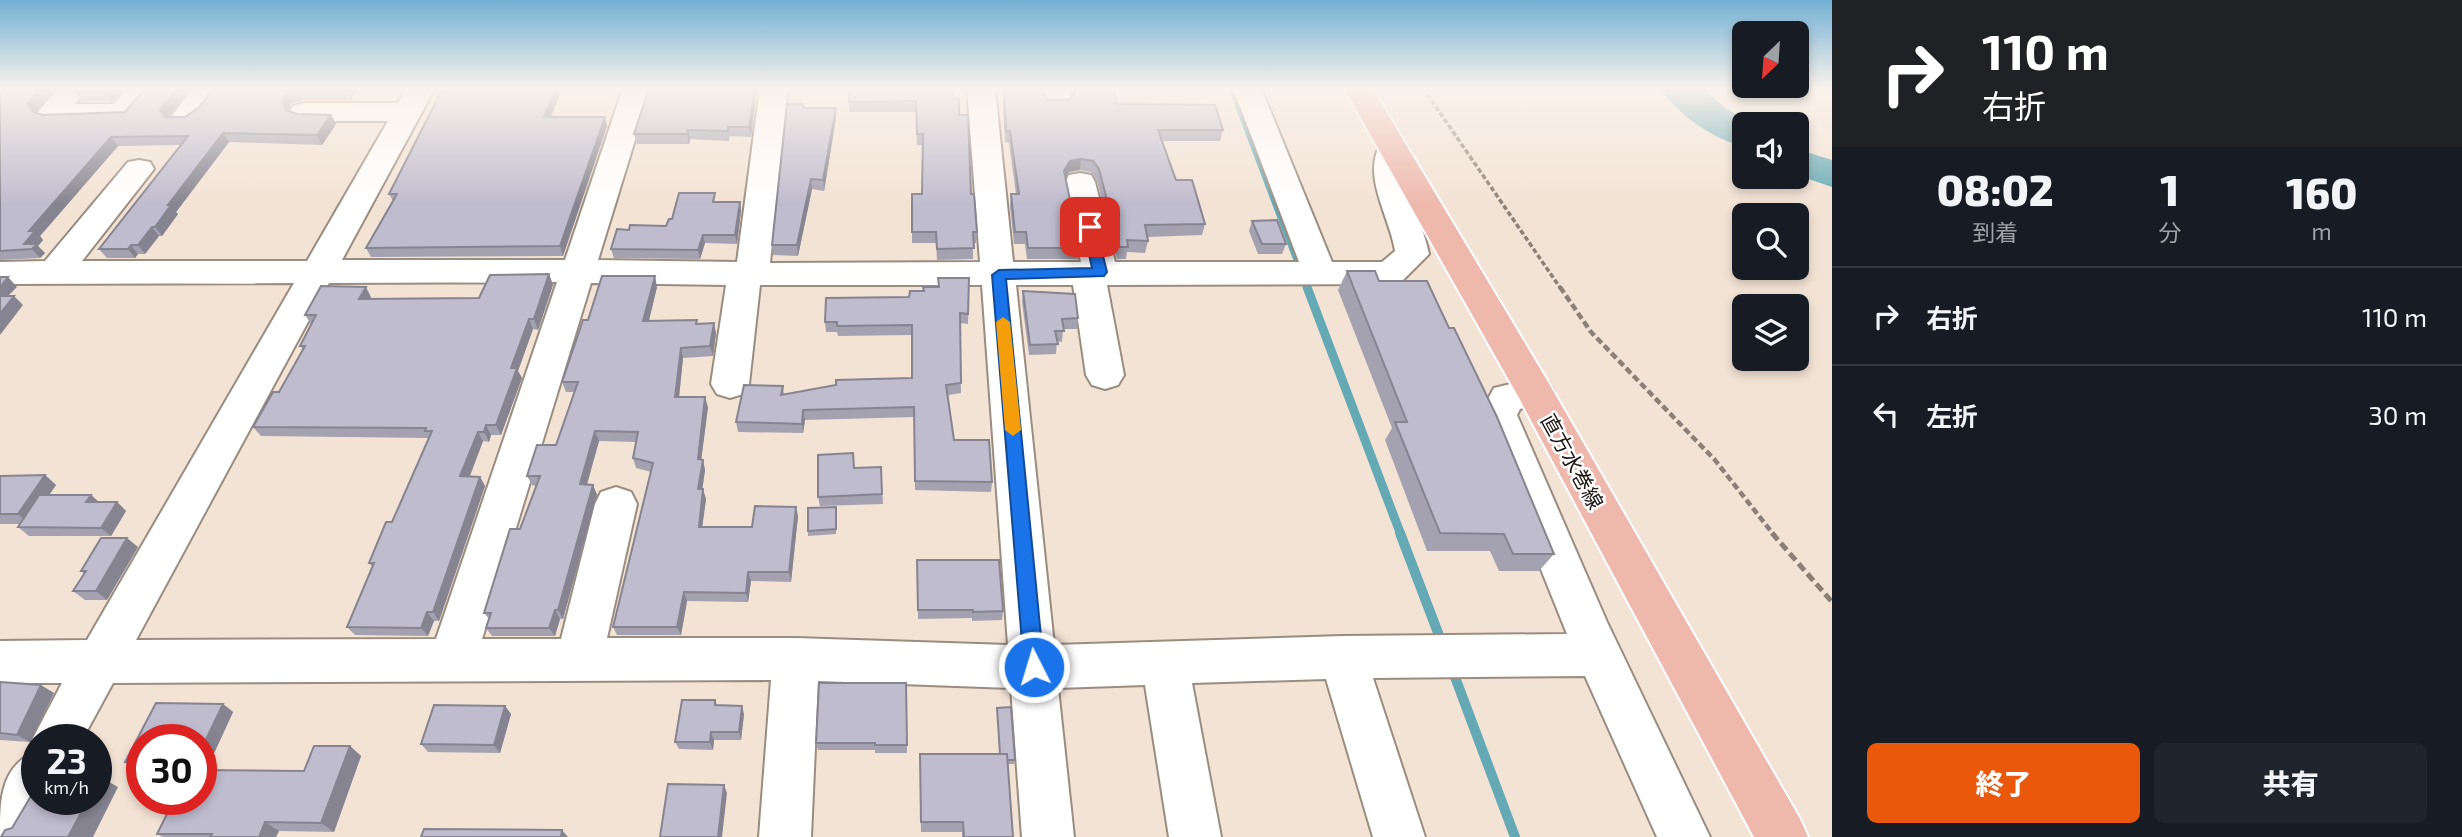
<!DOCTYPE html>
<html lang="ja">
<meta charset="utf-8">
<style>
body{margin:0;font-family:"Exo 2","Noto Sans JP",sans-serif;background:#20242c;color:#f1f3f6;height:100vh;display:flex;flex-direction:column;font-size:26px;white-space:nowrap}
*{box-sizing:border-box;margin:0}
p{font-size:23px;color:#9ea1a6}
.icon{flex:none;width:38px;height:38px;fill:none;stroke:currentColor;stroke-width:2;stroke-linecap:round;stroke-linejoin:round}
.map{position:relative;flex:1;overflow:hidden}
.sheet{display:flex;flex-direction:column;background:#171b24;width:630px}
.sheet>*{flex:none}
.hud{background:#202124;color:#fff;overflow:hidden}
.needle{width:46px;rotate:205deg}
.fabs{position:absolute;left:1732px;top:21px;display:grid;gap:14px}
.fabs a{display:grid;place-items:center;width:77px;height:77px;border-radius:10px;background:#171b24;box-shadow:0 4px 10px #0003;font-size:35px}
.speed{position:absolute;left:21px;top:724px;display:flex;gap:14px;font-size:35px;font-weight:700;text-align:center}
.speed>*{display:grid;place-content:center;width:91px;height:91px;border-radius:50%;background:#171b24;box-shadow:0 4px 10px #0003;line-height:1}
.speed small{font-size:18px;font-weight:400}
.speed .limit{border:10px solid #d22;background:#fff;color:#111}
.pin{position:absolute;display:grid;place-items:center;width:60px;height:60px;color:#fff;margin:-30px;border-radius:14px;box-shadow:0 4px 10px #0006}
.me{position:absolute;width:77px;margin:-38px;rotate:355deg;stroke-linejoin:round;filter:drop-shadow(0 0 5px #0008)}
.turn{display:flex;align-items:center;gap:24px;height:147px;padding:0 35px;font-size:32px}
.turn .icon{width:91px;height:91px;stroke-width:2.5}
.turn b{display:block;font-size:49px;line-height:60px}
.eta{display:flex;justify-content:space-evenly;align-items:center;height:119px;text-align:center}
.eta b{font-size:42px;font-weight:800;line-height:49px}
.action{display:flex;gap:14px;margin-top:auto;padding:14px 35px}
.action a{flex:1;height:80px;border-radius:10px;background:#ea580c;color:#fff;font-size:28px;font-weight:800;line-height:80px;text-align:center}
.action a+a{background:#20242c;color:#f1f3f6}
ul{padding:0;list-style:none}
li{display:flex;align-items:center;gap:21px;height:98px;padding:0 35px;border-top:2px solid #363941}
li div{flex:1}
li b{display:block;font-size:26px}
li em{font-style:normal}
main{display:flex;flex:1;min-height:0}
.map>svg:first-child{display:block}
</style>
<main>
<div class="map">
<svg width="1832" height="837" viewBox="0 0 1832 837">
<rect width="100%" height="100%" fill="#f3e3d5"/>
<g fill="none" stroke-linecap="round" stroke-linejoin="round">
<polyline stroke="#64a9b4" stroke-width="7" points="1232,88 1308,289"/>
<polyline stroke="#64a9b4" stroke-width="9" points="1307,287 1401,535"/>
<g stroke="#64a9b4" stroke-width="10">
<polyline points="1400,533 1443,646"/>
<polyline points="1452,669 1515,837"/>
</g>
<g fill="#64a9b4" fill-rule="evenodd">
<path d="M1660,88H1702L1727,109L1755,124H1745V147C1713,139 1678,115 1660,88Z"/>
<polygon points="1797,149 1832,160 1832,187 1797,175"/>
</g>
<defs>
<g id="minor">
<polygon points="59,88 88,88 75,104 113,104 128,88 157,88 131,118 51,122 41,119 37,113"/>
<path d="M194,88H223C210,106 197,131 173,125L169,119Z"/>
<path d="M407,88H435L342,260H565L623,88H651L598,260L737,262L760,88H788L770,263L980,262L967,88H995L1013,262H1081L1065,182L1069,175L1080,173L1091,175L1095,182L1115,262H1299L1233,88H1261L1332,262H1382L1395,251C1390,217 1360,174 1382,142L1393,139L1404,142L1408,148C1399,185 1422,218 1429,254L1402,281L1390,284L1107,285L1124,375L1118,385L1105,389L1092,385L1086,375L1073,285H1016L1054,645L1343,636L1567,634L1479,415L1494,388L1535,378L1548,382L1554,392L1548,402L1520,409L1517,415L1607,622L1710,837H1657L1585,676L1373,678L1425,837H1373L1326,679L1192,683L1221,837H1169L1145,685L1058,688L1074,837H1022L1011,688L818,681L811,837H759L771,680L113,683L82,740H37V800H51L30,837H0C0,800 0,767 36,751L32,740L62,683H0V641L87,640L294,283L0,284V262L45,261L128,162L139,160L150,162L154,169L82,261H307L388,121H303L293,118L289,112L293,106L303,103H398ZM557,282L436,639L136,640L329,283ZM591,283L726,285L711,384L717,394L730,398L743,394L749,384L760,285H982L1008,645L796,638H607L637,504L631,492L616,487L601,492L595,504L561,639H482Z"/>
<polygon points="1041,88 1069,88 1071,103 1067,109 1057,111 1047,109 1043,103"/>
</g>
<polygon id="major" points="1344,88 1372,88 1548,382 1800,819 1808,837 1754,837 1518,396"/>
</defs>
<use href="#minor" stroke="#9b8c80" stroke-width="4"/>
<use href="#major" stroke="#fff" stroke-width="4"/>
<polyline stroke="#8b8077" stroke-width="3.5" stroke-dasharray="5 2.5" stroke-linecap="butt" points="1423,88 1561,289"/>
<polyline stroke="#8b8077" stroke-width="4.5" stroke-dasharray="7 3.5" stroke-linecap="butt" points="1560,287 1591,332 1715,460 1774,535"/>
<polyline stroke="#8b8077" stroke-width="5" stroke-dasharray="9 4.5" stroke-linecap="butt" points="1772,533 1832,602"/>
<use href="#minor" fill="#fff" fill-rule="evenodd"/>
<use href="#major" fill="#eeb8ad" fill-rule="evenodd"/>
</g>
<g fill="#a4a2b1">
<polygon points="0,88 57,88 34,113 43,115 125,112 146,88 191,88 168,117 185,117 198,108 214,88 359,88 351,100 302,100 292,103 287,111 297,114 331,115 336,124 322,145 229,142 176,212 178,214 162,236 159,236 145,254 138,254 135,258 107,258 99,249 181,145 118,146 40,236 43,240 38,246 45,253 40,258 0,260"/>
<polygon points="77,88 125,88 112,101 81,101 74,92"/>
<polygon points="757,88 751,137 730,136 729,141 690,139 689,144 637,144 634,134"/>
<polygon points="1002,88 1042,88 1042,93 1048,100 1069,100 1072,96 1071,88 1114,88 1117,104 1223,130 1220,141 1162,141 1176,180 1205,224 1202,235 1147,237 1148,241 1145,253 1127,252 1126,259 1117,259 1097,181 1091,172 1080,170 1069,172 1065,178 1080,248 1078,259 1027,259 1025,244 1014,244 1010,206 1011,194 1016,194 1009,143 1005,142"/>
<polygon points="560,94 551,117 605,117 607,126 563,256 371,257 366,248 393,201 389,194"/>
<polygon points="953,99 959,115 977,232 976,243 973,243 973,259 937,260 936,243 912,243 912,194 922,194 923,145 917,145 916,112 849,112 849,102"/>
<polygon points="804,108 836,108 836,118 824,191 812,189 798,256 773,255 772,245"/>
<polygon points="717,202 740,202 741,211 737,244 705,243 700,259 614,258 611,249 629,230 666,226 672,219"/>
<polygon points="1252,221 1286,244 1282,254 1258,254 1249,231"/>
<polygon points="1347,271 1379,281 1554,554 1539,571 1499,571 1490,551 1427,551 1385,440 1392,428 1338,290"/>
<polygon points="549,274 553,285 538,330 533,329 518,371 522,378 501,435 491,435 489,442 483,441 470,476 480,477 485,486 439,621 434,621 428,636 355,635 347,627 373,568 369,563 392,522 429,438 261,436 253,427 279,392 303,350 300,346 311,324 305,315 371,297 370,298 479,298"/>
<polygon points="938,278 969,278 968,324 960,323 961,393 948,395 954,440 992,482 991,492 915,490 914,417 805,420 803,433 738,432 736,422 783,386 784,394 912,378 912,335 838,336 837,332 826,332 825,322 909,297 924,291 938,287"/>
<polygon points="657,287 649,321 698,324 716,333 713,356 683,358 679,397 708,407 701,460 703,460 705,470 702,489 706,499 702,527 752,527 798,516 791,582 751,581 748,602 687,601 681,635 617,635 613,627 651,472 636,468 633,458 636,442 599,441 587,485 593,485 597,495 563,619 560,619 555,636 492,636 486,628 489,619 484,613 520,529 536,486 532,485 527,476 556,445 574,392 566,392 562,382 588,320"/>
<polygon points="1023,291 1078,318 1077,329 1063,329 1062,342 1057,341 1056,354 1029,355 1022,302"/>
<polygon points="881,467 883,504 820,506 818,497 854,468"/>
<polygon points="45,475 56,485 49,495 91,495 99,502 117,502 126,511 111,536 29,536 18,527 20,524 0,524 0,476"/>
<polygon points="836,507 836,534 808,536 808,531"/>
<polygon points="138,547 107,600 85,600 73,591 84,574 81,571"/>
<polygon points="917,560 1003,611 1002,620 972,621 972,618 918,619"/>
<polygon points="0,682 54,693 30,742 0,740"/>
<polygon points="906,683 907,753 875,753 875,750 818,750 816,743"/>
<polygon points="715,700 717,705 744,714 741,740 714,740 713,750 679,749 675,742"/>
<polygon points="156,703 223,704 233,712 206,770 304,771 314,746 350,746 361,756 334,832 279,831 276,837 163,837 157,834 174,800 201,800 201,740 142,740 142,770 137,770 125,762"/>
<polygon points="505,706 511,714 500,753 428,752 421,744"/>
<polygon points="997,708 1015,760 1014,764 1008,764 1013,837 962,837 962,832 921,832 920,754 1000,754"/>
</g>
<g fill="#868490">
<polygon points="42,88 57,88 34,113 40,122 27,104"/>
<polygon points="110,88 125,88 112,101 106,92"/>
<polygon points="178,88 191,88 166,119 160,110"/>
<polygon points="349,88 359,88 351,100 346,91"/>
<polygon points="556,88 558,88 560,94 547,126 544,117"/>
<polygon points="755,88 757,88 751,137 749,127"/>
<polygon points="297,91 302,100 292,103 286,110 282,101 287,94"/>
<polygon points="836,108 836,118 824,191 823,180"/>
<polygon points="331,115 336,124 322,145 317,135"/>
<polygon points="605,117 607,126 563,256 560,246"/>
<polygon points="688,130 690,139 689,144 687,134"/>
<polygon points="223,133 229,142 176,212 178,214 162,236 155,227 168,205"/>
<polygon points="111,137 118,146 40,236 43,240 38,246 45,253 40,258 32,249 24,244 29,231"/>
<polygon points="1081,159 1080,170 1069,172 1062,183 1064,171 1070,161"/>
<polygon points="811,179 812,189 798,256 797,245"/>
<polygon points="740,202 741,211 737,244 735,235"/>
<polygon points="152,227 159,236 145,254 138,245"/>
<polygon points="703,235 705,243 700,259 698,250"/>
<polygon points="131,245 138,254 135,258 128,249"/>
<polygon points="549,274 553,285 538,330 534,319"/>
<polygon points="655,276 657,287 646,332 643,321"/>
<polygon points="8,277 17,287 9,295 12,298 14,296 23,305 0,335 0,287"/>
<polygon points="366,287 371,297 365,309 359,299"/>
<polygon points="529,319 533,329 518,371 522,378 501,435 496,425 511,368"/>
<polygon points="714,323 716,333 713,356 710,346"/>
<polygon points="681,348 683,358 678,407 675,397"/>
<polygon points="705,397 708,407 700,469 698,459"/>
<polygon points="803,410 805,420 803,433 802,424"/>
<polygon points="486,425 491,435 489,442 484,432"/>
<polygon points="595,431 599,441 584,494 580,484"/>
<polygon points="478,432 483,441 466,486 460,476"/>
<polygon points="703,460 705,470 701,499 698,489"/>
<polygon points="45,475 56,485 29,524 18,514"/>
<polygon points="480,477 485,486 439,621 433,612"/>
<polygon points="593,485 597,495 563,619 558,610"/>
<polygon points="703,489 706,499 701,536 699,527"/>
<polygon points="91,495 101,504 86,502"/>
<polygon points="117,502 126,511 111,536 101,528"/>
<polygon points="796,507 798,516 791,582 789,572"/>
<polygon points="127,538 138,547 107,600 96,591"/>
<polygon points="748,572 751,581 748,602 746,593"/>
<polygon points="684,592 687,601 681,635 677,627"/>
<polygon points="555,610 560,619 555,636 549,628"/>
<polygon points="427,612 434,621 428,636 421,628"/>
<polygon points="41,685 54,693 30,742 17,735"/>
<polygon points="223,704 233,712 206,771 201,768 201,750"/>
<polygon points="505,706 511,714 500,753 494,745"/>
<polygon points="742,706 744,714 741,740 739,732"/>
<polygon points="711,732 714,740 713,750 710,742"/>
<polygon points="350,746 361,756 334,832 321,823"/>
<polygon points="100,777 118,787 93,837 68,837 88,800 96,800 96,784"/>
<polygon points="724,785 727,793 722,837 718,837"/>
<polygon points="265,822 279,831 276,837 259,837"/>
<polygon points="562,830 568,837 561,837"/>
</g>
<g fill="#bfbcce" stroke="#868490" stroke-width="2">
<polygon points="0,88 42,88 27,104 33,112 43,115 125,112 146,88 178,88 160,110 165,117 185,117 198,108 214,88 349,88 346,91 297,91 287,94 282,101 286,110 297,114 331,115 317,135 223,133 168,205 171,205 155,227 152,227 138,245 131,245 128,249 99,249 188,136 111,137 29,231 35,231 24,244 37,244 32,249 0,251"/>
<polygon points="77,88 110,88 106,92 74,92"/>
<polygon points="443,88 556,88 544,117 605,117 560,246 366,248 397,194 389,194"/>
<polygon points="649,88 755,88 749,127 728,127 728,131 688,130 687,134 634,134"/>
<polygon points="849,88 953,88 953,99 959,99 959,115 968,115 971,194 974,194 977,232 973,232 974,248 937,249 936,232 912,232 912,194 922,194 923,134 917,134 916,101 849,102"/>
<polygon points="1004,88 1042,88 1042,93 1048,100 1069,100 1075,93 1074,88 1114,88 1117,104 1215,105 1223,130 1158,130 1176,180 1192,180 1205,224 1145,225 1148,241 1127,240 1128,247 1119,247 1099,169 1093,161 1081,159 1070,161 1064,171 1080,248 1028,248 1026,232 1015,232 1011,194 1019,194 1010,131 1006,131"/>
<polygon points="787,104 802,104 804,108 836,108 823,180 811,179 797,245 772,245"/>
<polygon points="679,193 715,193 713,202 740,202 735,235 703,235 698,250 611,249 617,229 629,230 630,225 666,226 669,219 672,219"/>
<polygon points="1277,220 1286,244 1262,244 1252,221"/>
<polygon points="1347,271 1375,271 1379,281 1427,281 1449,328 1454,328 1497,417 1554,554 1513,554 1504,534 1440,533 1395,422 1407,422"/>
<polygon points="549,274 534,319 529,319 511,368 517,368 496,425 486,425 484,432 478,432 460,476 480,477 433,612 427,612 421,628 347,627 374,563 369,563 386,522 392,522 432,431 425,431 426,428 253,427 273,392 279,392 305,346 300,346 316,315 305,315 321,286 366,287 359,299 479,298 490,275"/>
<polygon points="602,276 655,276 643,321 697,320 696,324 714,323 710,346 681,348 675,397 705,397 698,459 703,460 698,489 703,489 699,527 752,527 755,506 796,507 789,572 748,572 746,593 684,592 677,627 613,627 653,463 633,458 638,432 595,431 580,484 593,485 558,610 555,610 549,628 486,628 491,613 484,613 510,529 520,529 540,476 527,476 537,445 556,445 578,382 562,382 583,320 588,320"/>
<polygon points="0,277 8,277 0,287"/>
<polygon points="938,278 969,278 968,314 960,313 961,383 946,385 954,440 989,440 992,482 915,481 914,407 803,410 802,424 736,422 744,385 783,386 781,395 836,385 836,380 912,378 912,325 837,326 837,322 825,322 826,298 909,297 910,291 924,291 923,287 939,287"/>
<polygon points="1023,291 1075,294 1078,318 1062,319 1064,331 1055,331 1058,344 1030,345"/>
<polygon points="0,296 14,296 0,314"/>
<polygon points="853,453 854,468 881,467 882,494 818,497 818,455"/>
<polygon points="45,475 18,514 0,514 0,476"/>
<polygon points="39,495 91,495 86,502 117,502 101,528 18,527"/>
<polygon points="836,507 836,529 808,531 808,508"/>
<polygon points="101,538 127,538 96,591 73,591 86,571 81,571"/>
<polygon points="917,560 999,560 1003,611 973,612 973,610 918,610"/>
<polygon points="0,682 41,685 17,735 0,733"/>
<polygon points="819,683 906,683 907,745 875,745 875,743 816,743"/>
<polygon points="682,700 715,700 715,705 742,706 739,732 711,732 710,742 675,742"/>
<polygon points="156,703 223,704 201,750 201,740 142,740 142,763 125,762"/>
<polygon points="434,705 505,706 494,745 421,744"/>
<polygon points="1011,707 1015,760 1007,760 1007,754 1000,754 997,708"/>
<polygon points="314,746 350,746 321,823 265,822 259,837 210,837 212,834 157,834 174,800 201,800 201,770 304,771"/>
<polygon points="920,754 1007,754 1013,837 964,837 963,822 921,822"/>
<polygon points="36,776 37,776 37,800 88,800 68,837 1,837 5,830 12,828 34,791 29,787"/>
<polygon points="96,777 100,777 96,784"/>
<polygon points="668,784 724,785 718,837 660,837"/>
<polygon points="424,829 562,830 561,837 421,837"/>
</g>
<linearGradient id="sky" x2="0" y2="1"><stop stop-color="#73b0d3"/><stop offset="0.43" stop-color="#faf2ec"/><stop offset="1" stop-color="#faf2ec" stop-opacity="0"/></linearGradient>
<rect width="1832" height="205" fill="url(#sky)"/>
<polygon fill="#1a73e8" stroke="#114b97" stroke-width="2" points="1090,223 1096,227 1107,272 1104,276 1006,279 1044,667 1041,673 1034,676 1027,673 1024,667 992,275 999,270 1092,268 1083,227"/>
<polygon fill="#f59e0b" points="1003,317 1010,322 1021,430 1013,436 1005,430 996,322"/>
<g text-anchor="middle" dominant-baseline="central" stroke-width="5" stroke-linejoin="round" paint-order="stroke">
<g font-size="21" fill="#1e1814" stroke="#fff">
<text transform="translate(1573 461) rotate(61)">直方水巻線</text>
</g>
</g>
</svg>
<div class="fabs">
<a><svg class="needle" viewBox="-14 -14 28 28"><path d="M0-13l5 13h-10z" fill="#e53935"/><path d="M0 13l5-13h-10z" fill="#9ea1a6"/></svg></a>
<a><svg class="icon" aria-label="sound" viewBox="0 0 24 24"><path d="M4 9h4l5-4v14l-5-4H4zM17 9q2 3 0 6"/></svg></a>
<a><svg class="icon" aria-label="search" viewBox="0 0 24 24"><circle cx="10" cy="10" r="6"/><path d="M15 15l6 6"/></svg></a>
<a><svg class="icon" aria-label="layers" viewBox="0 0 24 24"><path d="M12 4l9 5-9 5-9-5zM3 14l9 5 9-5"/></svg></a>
</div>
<div class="speed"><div>23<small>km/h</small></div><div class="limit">30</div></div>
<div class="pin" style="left:1090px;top:227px;background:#d93025"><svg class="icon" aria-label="arrive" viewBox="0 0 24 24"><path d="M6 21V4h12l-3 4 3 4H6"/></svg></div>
<svg class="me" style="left:1034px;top:667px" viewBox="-20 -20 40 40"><circle r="17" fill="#1a73e8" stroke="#fff" stroke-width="3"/><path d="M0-11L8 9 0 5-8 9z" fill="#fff"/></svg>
</div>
<section class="sheet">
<div class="hud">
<div class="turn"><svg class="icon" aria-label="right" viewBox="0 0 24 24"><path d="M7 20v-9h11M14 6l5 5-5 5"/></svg><div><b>110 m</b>右折</div></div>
</div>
<div class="eta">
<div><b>08:02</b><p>到着</p></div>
<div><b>1</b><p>分</p></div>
<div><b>160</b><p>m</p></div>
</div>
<ul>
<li><svg class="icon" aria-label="right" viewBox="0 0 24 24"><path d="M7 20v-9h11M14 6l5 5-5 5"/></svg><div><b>右折</b></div><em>110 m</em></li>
<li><svg class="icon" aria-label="left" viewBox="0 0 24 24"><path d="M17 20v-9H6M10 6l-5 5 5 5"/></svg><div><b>左折</b></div><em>30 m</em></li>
</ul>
<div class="action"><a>終了</a><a>共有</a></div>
</section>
</main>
